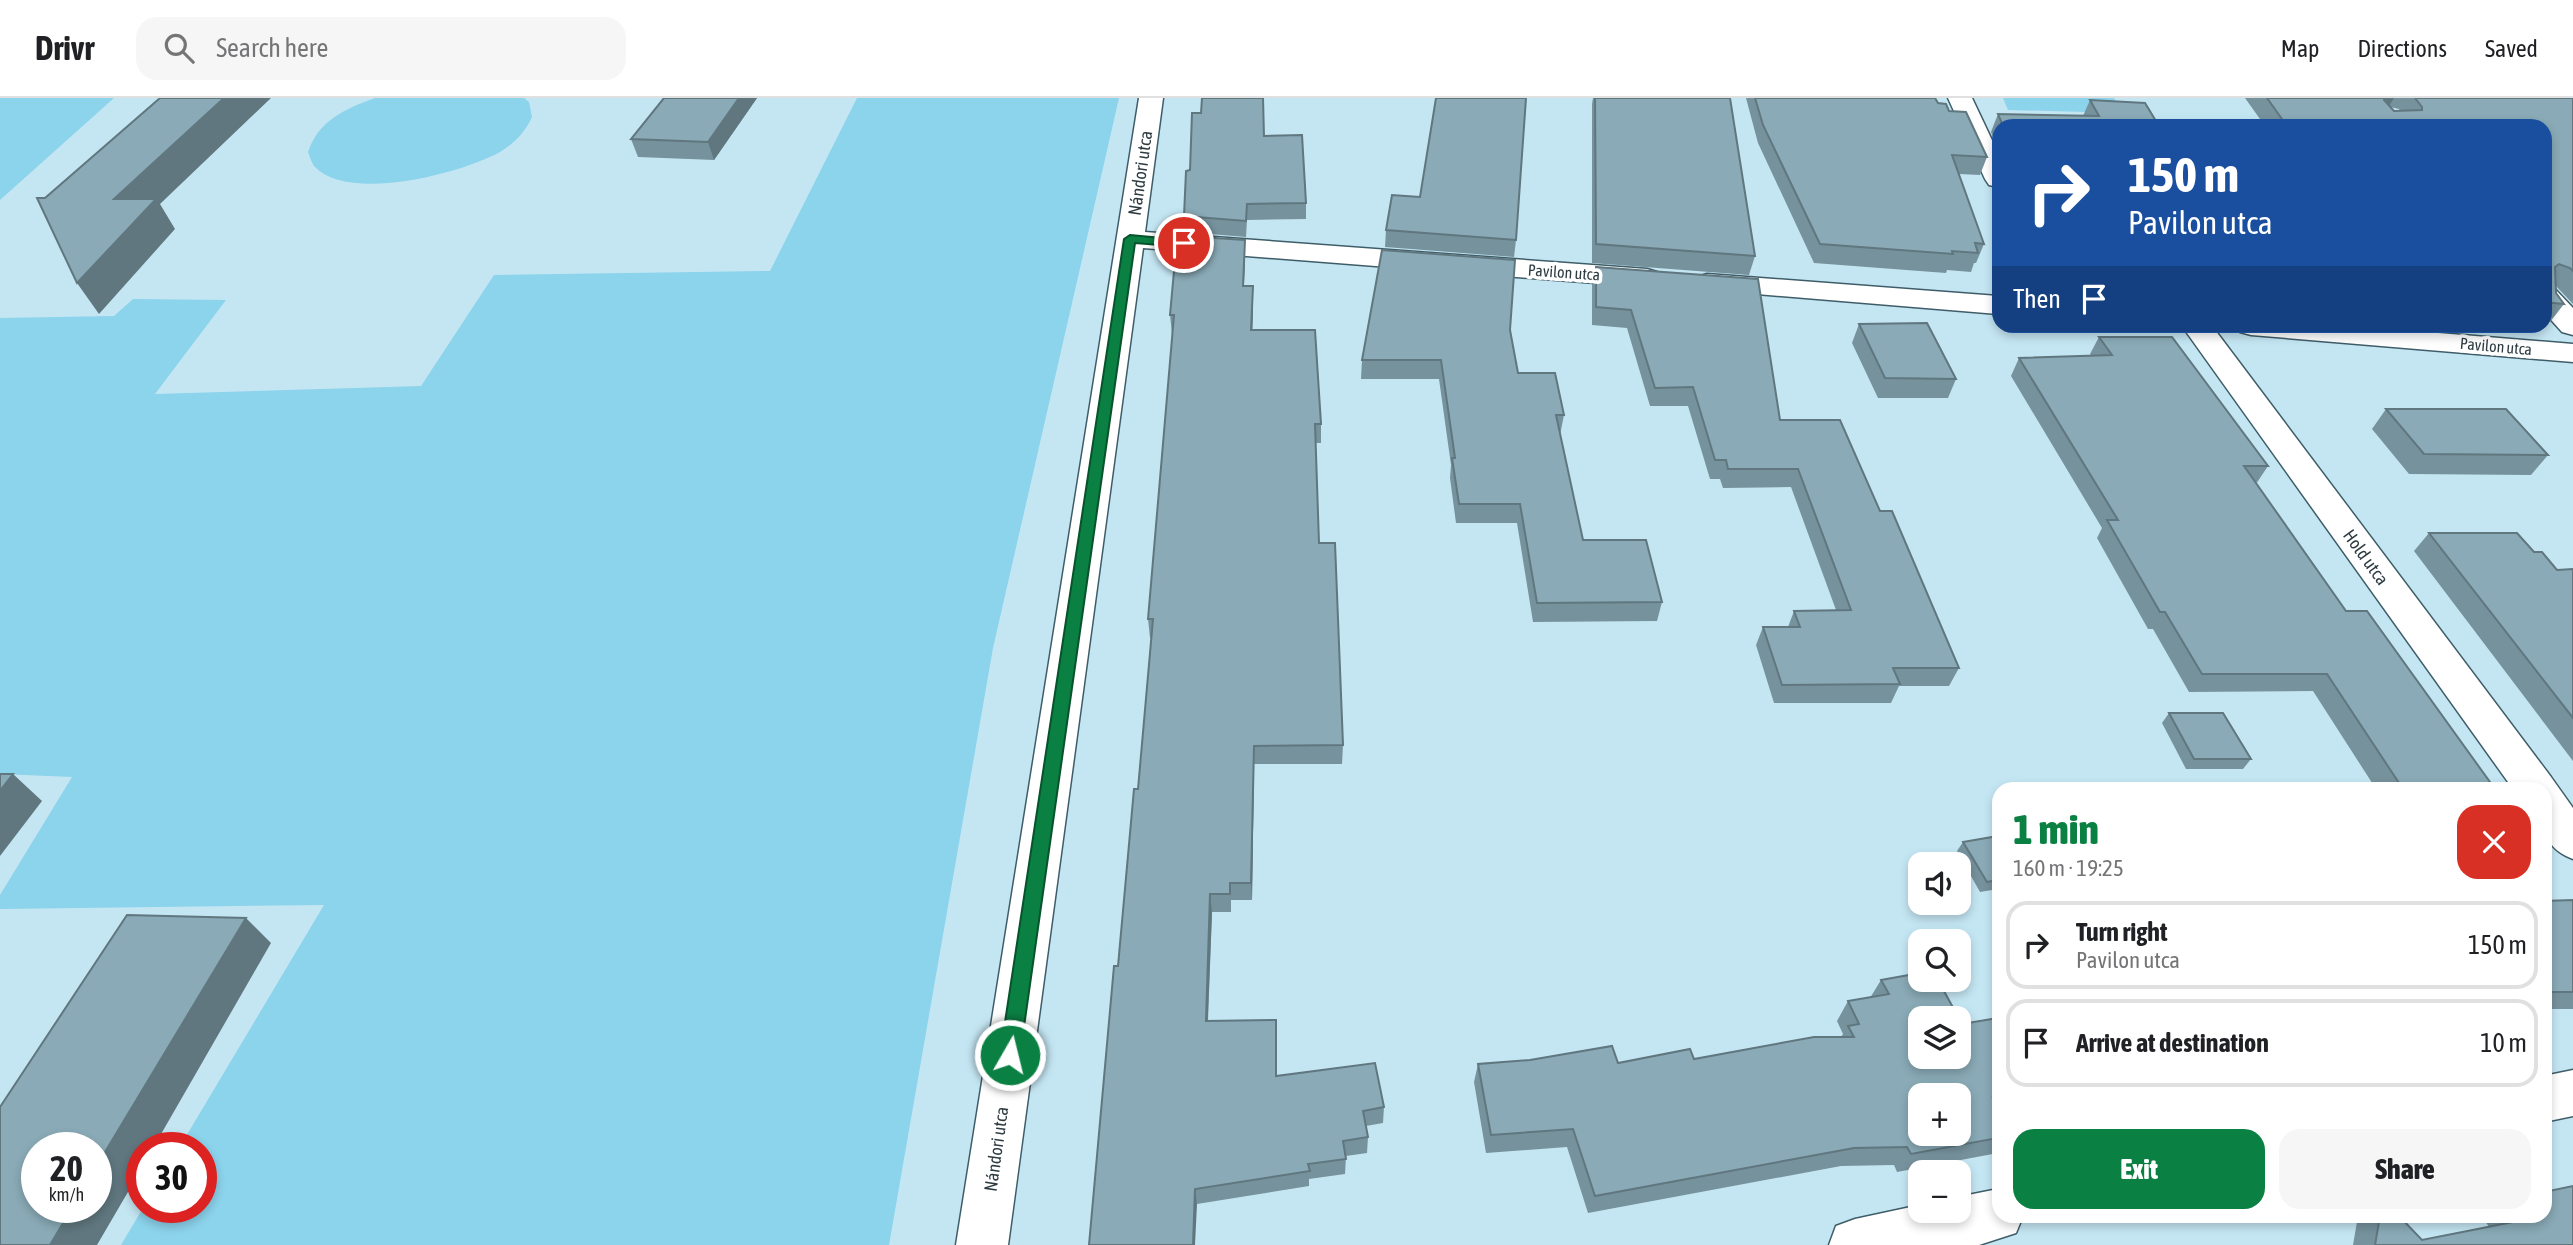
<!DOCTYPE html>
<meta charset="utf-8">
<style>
body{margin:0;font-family:"Asap Condensed",sans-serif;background:#f6f6f6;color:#202124;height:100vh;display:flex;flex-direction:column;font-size:26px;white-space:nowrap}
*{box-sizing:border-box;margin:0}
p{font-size:23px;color:#757577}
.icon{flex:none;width:38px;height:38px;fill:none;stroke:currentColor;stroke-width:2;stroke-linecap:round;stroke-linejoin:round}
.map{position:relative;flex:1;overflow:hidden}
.drawer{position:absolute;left:1992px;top:684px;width:560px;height:441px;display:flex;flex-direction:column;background:#fff;border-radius:21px;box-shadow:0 4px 10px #0003}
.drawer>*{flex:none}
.top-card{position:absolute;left:1992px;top:21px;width:560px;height:214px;border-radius:21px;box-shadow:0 4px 10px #0003;background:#1a4fa0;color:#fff;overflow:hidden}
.buttons{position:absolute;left:1908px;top:754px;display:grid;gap:14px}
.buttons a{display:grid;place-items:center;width:63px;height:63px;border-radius:14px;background:#fff;box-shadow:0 4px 10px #0003;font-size:35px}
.speed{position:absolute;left:21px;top:1034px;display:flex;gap:14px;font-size:35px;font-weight:700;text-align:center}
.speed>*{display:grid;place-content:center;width:91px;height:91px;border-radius:50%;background:#fff;box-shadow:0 4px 10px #0003;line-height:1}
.speed small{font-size:18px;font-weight:400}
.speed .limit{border:10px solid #d22;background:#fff;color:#111}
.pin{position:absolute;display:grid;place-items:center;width:60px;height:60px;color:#fff;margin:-30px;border:4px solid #fff;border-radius:50%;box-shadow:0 2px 7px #0007}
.me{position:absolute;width:77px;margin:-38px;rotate:8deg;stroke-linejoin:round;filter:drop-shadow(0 0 5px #0008)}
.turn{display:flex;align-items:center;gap:24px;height:147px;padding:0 21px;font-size:32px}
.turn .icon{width:91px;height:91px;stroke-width:2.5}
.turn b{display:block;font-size:49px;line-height:60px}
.then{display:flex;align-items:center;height:66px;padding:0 21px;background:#0003;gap:14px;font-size:26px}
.round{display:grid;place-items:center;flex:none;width:74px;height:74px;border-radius:21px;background:#f6f6f6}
.summary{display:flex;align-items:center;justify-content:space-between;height:119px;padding:0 21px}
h1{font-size:42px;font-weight:800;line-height:52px;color:#0b8043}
.button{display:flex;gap:14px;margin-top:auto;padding:14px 21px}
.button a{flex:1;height:80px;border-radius:21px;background:#0b8043;color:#fff;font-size:28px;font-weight:800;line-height:80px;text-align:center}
.button a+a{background:#f6f6f6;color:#202124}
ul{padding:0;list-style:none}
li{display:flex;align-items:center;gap:21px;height:88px;margin:0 14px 10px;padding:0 7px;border:4px solid #e0e0e0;border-radius:21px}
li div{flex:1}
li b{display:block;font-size:26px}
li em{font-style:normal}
header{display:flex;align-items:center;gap:42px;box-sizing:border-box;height:98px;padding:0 35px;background:#fff;border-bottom:2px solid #e0e0e0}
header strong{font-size:33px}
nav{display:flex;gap:38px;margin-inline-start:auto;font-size:24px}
.search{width:490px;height:63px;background:#f6f6f6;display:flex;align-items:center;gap:18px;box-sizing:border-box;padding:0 24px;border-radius:21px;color:#757577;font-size:26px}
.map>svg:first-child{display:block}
</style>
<header>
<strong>Drivr</strong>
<div class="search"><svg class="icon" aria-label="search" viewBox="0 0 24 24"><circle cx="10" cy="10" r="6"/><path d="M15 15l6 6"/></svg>Search here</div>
<nav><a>Map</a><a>Directions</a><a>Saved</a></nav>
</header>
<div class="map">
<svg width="2573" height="1147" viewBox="0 0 2573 1147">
<rect width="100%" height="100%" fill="#c4e6f3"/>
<g fill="#8cd3ec">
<polygon points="0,0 114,0 0,102"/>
<path d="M375,0H524L529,4L532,19C525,34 515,45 500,54C462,75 350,105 315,69C312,66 310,59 308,54C319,22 345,11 375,0Z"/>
<polygon points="857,0 1119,0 993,550 889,1147 121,1147 143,1110 201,1110 201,1050 179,1050 324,807 0,811 0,797 72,679 0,676 0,220 114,218 133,201 226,202 155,296 421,288 494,177 770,173"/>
<polygon points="2003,0 2114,0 2124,15 2008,12"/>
</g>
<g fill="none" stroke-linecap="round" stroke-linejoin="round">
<defs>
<g id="minor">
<polygon points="1139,0 1163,0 1145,134 1647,171 1657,174 1661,180 1657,186 1647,189 1143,150 1008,1147 956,1147"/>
<polygon points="1948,0 1972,0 1998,55 1998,89 1989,87 1985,81"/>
<polygon points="1707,176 1998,198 1998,216 1697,191 1692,185 1697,179"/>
<polygon points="2544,187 2554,190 2573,210 2573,237 2562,234 2544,214"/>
<path d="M2182,228H2212L2551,679L2573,710V761C2538,748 2544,723 2544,691H2513Z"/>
<polygon points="2236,228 2353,228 2573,246 2573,264 2251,237 2240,234"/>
<polygon points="2573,972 2573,1018 2544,1024 2544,978"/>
<polygon points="1998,1091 1998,1118 2023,1118 2016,1135 1979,1147 1829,1147 1836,1128 1855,1121 1920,1107 1920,1113 1958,1113 1958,1099"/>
</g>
</defs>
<use href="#minor" stroke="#3e5d68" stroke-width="3"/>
<use href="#minor" fill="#fff" fill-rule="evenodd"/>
</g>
<g fill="#76929d" fill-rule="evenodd">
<polygon points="664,0 757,0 714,62 638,59 631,41"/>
<polygon points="1593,0 1730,0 1755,158 1749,177 1592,165 1592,6"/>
<polygon points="1746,0 1935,0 1938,5 1949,13 1987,59 1980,77 1959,76 1984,146 1976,165 1974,165 1971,174 1947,172 1946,175 1814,165 1758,45"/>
<path d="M2245,0H2573V206L2556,188V195L2564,206L2550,224H2544V28H2265ZM2390,9L2399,11L2400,13H2394Z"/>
<polygon points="2090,2 2159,28 1998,28 1998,50 1991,34 1998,16 2083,18"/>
<polygon points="1264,38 1306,105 1306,121 1247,122 1246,139 1185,134 1184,118"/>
<polygon points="1420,99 1516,142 1514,159 1385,149 1386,132"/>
<polygon points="1245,142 1244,188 1253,207 1252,232 1321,326 1321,345 1316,345 1319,445 1343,647 1342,666 1254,666 1252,802 1231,802 1231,814 1212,814 1208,923 1276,978 1384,1009 1383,1025 1366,1028 1368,1039 1367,1055 1346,1058 1345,1076 1309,1081 1309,1088 1197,1106 1118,868 1138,691 1152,540 1150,540 1148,521 1173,236 1172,236 1170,217 1183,173"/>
<polygon points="1596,169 1780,322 1880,413 1959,570 1949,588 1899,588 1891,605 1774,605 1756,547 1763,529 1788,529 1794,513 1836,512 1791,389 1723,390 1720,381 1710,381 1688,308 1650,308 1627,230 1592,227 1592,187"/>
<polygon points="1859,226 1956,281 1948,300 1878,300 1852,245"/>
<polygon points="1510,232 1518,275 1564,317 1560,337 1583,442 1662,504 1657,523 1533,524 1517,425 1456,425 1450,380 1451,367 1439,281 1361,281 1362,262"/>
<polygon points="2099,239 2268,368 2256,386 2346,513 2495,691 2376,691 2313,593 2189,594 2153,531 2148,531 2097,440 2102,430 2011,278 2019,260 2092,258 2090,256"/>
<polygon points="2386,311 2548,357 2531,377 2409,376 2372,331"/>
<polygon points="2429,435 2534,454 2557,472 2573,471 2573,663 2414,453"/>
<polygon points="2169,615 2251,661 2243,671 2186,671 2162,625"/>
<polygon points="1998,738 1998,791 1980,794 1957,753 1963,744"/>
<polygon points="2573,802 2573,911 2544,911 2544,803"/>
<polygon points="1881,882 1962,926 1998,920 1998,1055 1897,1074 1894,1067 1841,1068 1588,1115 1567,1049 1486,1055 1474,984 1478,966 1618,965 1694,961 1841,939 1843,936 1837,923 1848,903 1870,900"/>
<polygon points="2358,1118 2399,1118 2422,1142 2489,1129 2482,1118 2544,1118 2573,1147 2353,1147"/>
</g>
<g fill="#60777f">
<polygon points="224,0 271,0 160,106 175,131 99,216 77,185 114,101"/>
<polygon points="739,0 757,0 714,62 708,44"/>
<polygon points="2385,0 2394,0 2389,8 2378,10"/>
<polygon points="1245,142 1245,161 1243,207 1243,188"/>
<polygon points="1253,188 1253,207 1252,251 1251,232"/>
<polygon points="1254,648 1254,666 1252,802 1251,785"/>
<polygon points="13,676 42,703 0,758 0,693"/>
<polygon points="1210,796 1212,814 1207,939 1206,923"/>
<polygon points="246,820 271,845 153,1050 142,1050 142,1070 97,1147 50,1147 72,1110 96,1110 96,1069"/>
<polygon points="1195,1091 1197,1106 1195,1147 1193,1147"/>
</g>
<g fill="#89aab6" stroke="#60777f" stroke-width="2" fill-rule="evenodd">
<polygon points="160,0 224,0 114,101 156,101 77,185 37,100 45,100"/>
<polygon points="664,0 739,0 708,44 631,41"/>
<polygon points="1202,0 1263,0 1264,38 1302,37 1306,105 1247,106 1246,123 1184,118 1186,73 1190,72 1192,15 1201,15"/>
<polygon points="1436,0 1526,0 1516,142 1386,132 1392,97 1420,99"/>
<polygon points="1595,0 1730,0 1755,158 1596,146"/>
<polygon points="1755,0 1935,0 1938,5 1946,6 1949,13 1966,14 1987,59 1952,57 1984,146 1975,145 1978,155 1952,153 1953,156 1820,146 1763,27"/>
<polygon points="2267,0 2385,0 2384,2 2394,13 2422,12 2422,9 2415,0 2573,0 2573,173 2570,170 2559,166 2555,169 2556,195 2564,206 2544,204 2544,28 2287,28"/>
<polygon points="2090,2 2145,5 2159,28 2003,28 1998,16 2099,18"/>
<polygon points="1184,138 1245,142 1243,188 1253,188 1251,232 1315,232 1321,326 1315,326 1319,445 1335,445 1343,647 1254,648 1251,785 1230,785 1230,796 1210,796 1206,923 1276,922 1276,978 1375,965 1384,1009 1363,1013 1368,1039 1343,1043 1346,1061 1308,1066 1310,1073 1195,1091 1193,1147 1089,1147 1114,868 1118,868 1134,691 1138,691 1153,521 1148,521 1174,217 1170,217 1174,173 1183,173"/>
<polygon points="1382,152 1515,162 1510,232 1518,275 1555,275 1564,317 1556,317 1583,442 1646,442 1662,504 1537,505 1520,406 1459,406 1452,360 1455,360 1441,262 1362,262"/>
<polygon points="1596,169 1758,181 1780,322 1840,322 1880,413 1892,413 1959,570 1893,570 1900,586 1782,587 1763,529 1800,529 1794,513 1851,512 1798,371 1728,371 1726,362 1715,362 1693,289 1655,290 1631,212 1596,209"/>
<polygon points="1927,225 1956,281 1885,280 1859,226"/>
<polygon points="2099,239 2172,239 2268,368 2244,368 2346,513 2367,513 2495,691 2403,691 2327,576 2202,576 2165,514 2160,514 2107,422 2118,422 2019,260 2112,257"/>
<polygon points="2386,311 2506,311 2548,357 2424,356"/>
<polygon points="2429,435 2517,435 2534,454 2542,454 2557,472 2573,471 2573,620"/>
<polygon points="2169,615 2223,615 2251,661 2194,661"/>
<polygon points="0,676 13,676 0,693"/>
<polygon points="1998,738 1998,782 1987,784 1963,744"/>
<polygon points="2573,802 2573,894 2544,894 2544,803"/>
<polygon points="127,817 246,820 96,1069 96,1050 37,1050 37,1110 72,1110 50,1147 0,1147 0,1009"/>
<path d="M1920,875V882H1938L1962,926L1998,920V999H1993L1998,1010V1040L1911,1056L1907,1049L1854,1050L1595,1098L1573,1031L1491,1037L1478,966L1530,962L1612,948L1618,965L1690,951L1694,961L1814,939H1854L1848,928L1859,926L1848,903L1889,896L1881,882ZM1920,920H1958V959H1920ZM1920,998H1958V1036H1920Z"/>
<polygon points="2573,1088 2573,1147 2375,1147 2380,1118 2399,1118 2422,1142 2523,1122 2520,1118 2544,1118 2544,1094"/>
</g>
<polygon fill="#0b8043" stroke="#07532c" stroke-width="2" points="1130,137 1184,142 1190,145 1184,149 1135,145 1020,957 1017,963 1010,966 1003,963 1000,957 1124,141"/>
<g text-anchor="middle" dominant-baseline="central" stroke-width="7" stroke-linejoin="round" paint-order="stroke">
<g font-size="16" fill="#2e3c41" stroke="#fff">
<text transform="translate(1564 174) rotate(4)">Pavilon utca</text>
<text transform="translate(2496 248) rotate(5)">Pavilon utca</text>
</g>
<g font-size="18" fill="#2e3c41" stroke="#fff">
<text transform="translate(1140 75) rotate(-82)">Nándori utca</text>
<text transform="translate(2366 459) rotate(54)">Hold utca</text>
<text transform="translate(996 1051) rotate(-82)">Nándori utca</text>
</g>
</g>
</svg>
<div class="buttons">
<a><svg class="icon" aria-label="sound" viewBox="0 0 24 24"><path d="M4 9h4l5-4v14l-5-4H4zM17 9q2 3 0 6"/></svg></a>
<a><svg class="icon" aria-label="search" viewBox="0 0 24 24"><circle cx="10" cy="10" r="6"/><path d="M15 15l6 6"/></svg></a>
<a><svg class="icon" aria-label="layers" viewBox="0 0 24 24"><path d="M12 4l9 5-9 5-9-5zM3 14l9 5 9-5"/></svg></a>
<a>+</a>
<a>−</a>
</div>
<div class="speed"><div>20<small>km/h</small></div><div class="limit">30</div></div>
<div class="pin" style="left:1184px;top:145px;background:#d93025"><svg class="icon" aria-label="arrive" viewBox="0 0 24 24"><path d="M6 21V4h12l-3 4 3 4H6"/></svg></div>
<svg class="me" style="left:1010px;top:957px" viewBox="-20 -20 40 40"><circle r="17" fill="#0b8043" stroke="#fff" stroke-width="3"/><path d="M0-11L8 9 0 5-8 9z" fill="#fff"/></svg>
<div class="top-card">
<div class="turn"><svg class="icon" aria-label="right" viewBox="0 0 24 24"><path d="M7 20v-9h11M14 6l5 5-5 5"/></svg><div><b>150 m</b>Pavilon utca</div></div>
<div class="then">Then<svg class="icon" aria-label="arrive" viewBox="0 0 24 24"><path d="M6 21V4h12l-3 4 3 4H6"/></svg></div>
</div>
<section class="drawer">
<div class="summary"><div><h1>1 min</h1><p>160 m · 19:25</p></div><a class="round" style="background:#d93025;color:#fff"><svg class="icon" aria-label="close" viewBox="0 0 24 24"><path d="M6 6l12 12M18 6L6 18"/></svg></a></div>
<ul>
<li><svg class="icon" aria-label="right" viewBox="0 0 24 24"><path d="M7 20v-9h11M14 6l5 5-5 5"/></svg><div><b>Turn right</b><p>Pavilon utca</p></div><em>150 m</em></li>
<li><svg class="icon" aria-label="arrive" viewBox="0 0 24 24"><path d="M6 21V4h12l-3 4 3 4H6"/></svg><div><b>Arrive at destination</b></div><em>10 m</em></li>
</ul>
<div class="button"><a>Exit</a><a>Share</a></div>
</section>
</div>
